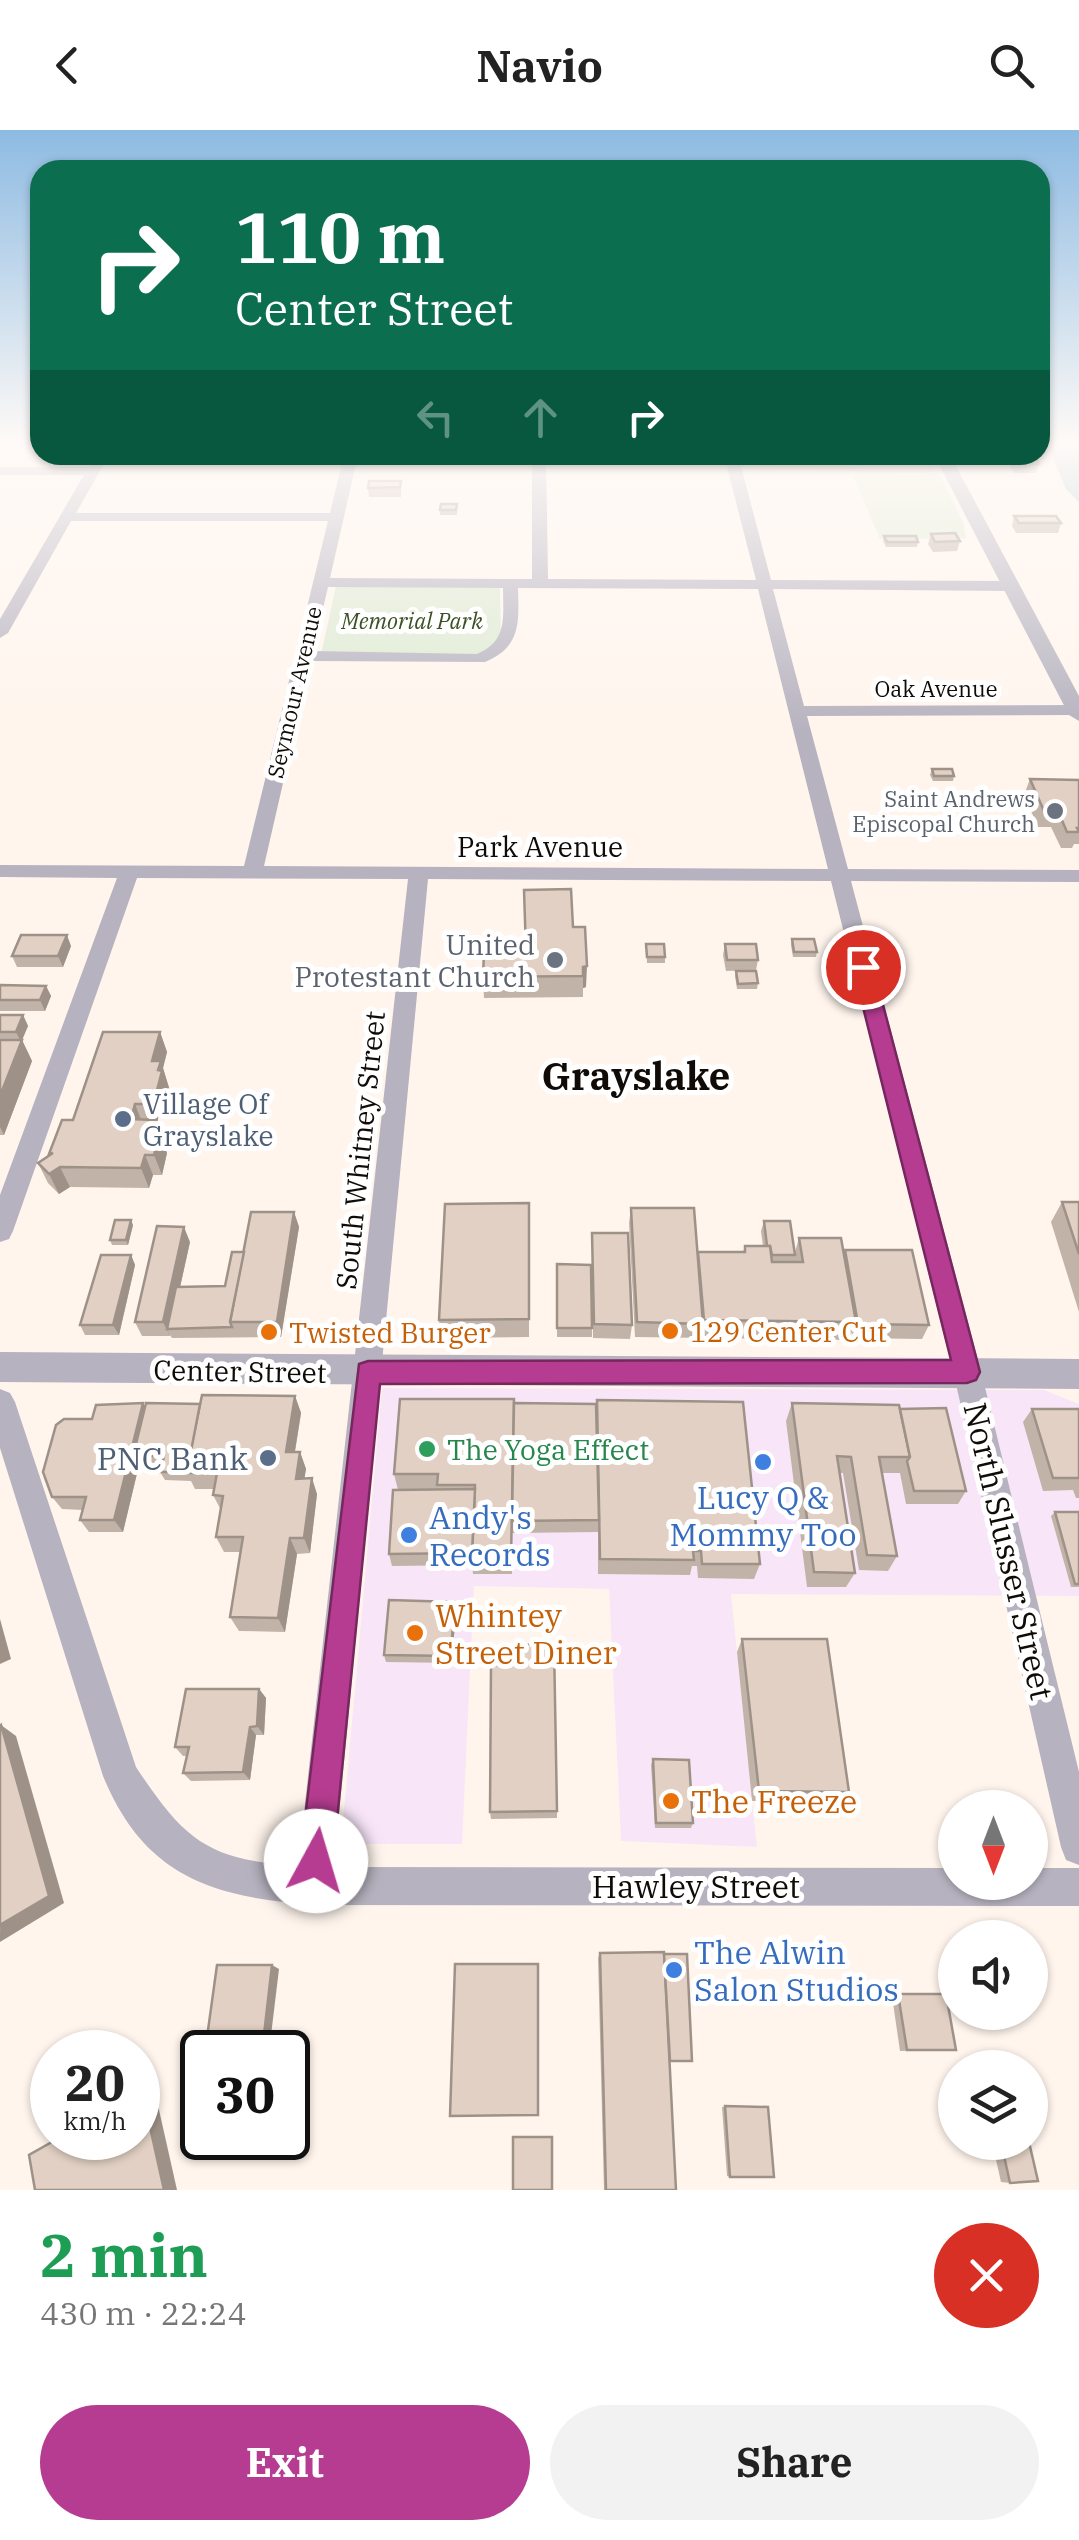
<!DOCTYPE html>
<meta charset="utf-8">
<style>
body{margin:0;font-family:"IBM Plex Serif",serif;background:#f2f2f2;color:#222;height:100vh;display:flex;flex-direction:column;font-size:38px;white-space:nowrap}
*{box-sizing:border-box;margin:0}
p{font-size:32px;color:#767676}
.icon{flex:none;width:55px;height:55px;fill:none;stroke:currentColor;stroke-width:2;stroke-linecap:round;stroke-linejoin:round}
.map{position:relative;height:2060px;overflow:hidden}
.details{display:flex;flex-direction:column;background:#fff;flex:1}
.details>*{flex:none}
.banner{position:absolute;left:30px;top:30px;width:1020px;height:305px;border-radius:30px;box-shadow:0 2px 8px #0004;background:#0b6e4f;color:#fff;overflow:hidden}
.needle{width:65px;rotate:180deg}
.tools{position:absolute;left:938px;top:1660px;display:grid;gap:20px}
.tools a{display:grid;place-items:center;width:110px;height:110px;border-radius:50%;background:#fff;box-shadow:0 2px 8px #0004;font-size:50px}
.speed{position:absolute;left:30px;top:1900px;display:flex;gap:20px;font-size:50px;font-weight:700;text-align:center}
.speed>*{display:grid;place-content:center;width:130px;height:130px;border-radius:50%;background:#fff;box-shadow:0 2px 8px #0004;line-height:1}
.speed small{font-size:25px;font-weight:400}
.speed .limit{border:5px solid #111;border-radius:15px;background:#fff;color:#111}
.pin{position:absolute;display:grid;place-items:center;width:85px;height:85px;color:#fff;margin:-42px;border:5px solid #fff;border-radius:50%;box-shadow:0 2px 10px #0007}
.me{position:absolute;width:110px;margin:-55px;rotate:6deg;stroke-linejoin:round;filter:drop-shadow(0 0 8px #0008)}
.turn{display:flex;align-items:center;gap:35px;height:210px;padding:0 40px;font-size:45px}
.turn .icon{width:130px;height:130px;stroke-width:2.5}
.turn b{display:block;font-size:70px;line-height:85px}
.lanes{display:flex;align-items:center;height:95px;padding:0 40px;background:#0003;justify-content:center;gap:50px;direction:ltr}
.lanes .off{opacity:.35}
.round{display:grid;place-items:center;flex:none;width:105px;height:105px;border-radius:52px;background:#f2f2f2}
.overview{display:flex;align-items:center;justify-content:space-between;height:170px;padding:0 40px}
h1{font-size:60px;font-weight:700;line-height:75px;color:#1e9e55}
.cta{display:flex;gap:20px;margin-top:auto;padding:20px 40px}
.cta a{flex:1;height:115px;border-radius:60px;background:#b53c90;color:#fff;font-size:40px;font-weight:700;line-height:115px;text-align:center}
.cta a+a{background:#f2f2f2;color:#222}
header{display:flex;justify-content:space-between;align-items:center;height:130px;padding:0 40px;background:#fff;font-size:45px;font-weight:700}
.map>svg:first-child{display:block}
</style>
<header><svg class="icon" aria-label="back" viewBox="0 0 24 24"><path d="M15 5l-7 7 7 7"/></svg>Navio<svg class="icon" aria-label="search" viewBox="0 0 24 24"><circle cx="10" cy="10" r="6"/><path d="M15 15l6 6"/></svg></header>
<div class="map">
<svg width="1079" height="2060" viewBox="0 0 1079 2060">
<rect width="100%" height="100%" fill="#fff5ed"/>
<polygon fill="#f8e6f8" points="382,1258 1044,1260 1079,1274 1079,1466 731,1464 757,1717 621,1711 609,1459 474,1456 462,1714 341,1714"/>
<polygon fill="#f9ebd7" points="741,325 924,325 933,343 745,338"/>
<g fill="#ddead2">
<polygon points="936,344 941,347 963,392 966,408 880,409 853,346"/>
<polygon points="336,456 500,458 501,511 481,524 470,525 321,525"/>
</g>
<polygon fill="#a5c6d8" points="1079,315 1079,372 1066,359 1048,316"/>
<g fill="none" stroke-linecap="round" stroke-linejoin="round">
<path fill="#b6b2bf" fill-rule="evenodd" d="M95,325H109L76,383H330L344,325H358L330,448L532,449V325H546L548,449L756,450L724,325H738L771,450L1011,451L1019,456L1011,461L773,459L804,576L1079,575L1077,585L807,586L848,739L1079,740V752L851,751L981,1241L1079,1642V1735L1066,1730L1061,1717L953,1241L831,751L428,749L334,1737L955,1738V1752H1030V1738H1079V1776L314,1775C214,1767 145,1748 103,1646L0,1318V1259L10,1263L15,1272L136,1637C185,1711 208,1730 298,1736L408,749L137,748L13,1101L9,1109L0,1112V1065L117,748L0,747V735L244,736L328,391H71L8,503L0,508V489L84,345H0V337H89ZM328,457L503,458C503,487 508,511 477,524L313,521ZM518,458L758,459L828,739L264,736L311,531L485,532C521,517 519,493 518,458Z"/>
<g fill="#b6b2bf" fill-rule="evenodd">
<polygon points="934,325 950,325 1079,566 1079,591 1069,585"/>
<polygon points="0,1222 1079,1229 1079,1259 0,1252"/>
</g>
</g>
<g fill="#c2b3a8">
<polygon points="1012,325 1039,334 1036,343 1014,343 1009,334"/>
<polygon points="401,351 401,367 369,367 368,358"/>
<polygon points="441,374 457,374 457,385 440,385"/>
<polygon points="1014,386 1061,393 1058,403 1016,403 1012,396"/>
<polygon points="931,404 960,411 957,421 933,422 928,414"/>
<polygon points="884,406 918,412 917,417 886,417 883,411"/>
<polygon points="932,639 954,646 953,651 933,651 930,645"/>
<polygon points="1030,649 1079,650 1079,714 1074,714 1072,718 1061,718 1051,697 1038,697 1024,665"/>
<polygon points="573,797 586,857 583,858 583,867 484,868 483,847 525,821"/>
<polygon points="792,809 817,822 816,827 793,827 791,815"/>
<polygon points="646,814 665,827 665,833 647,833"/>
<polygon points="725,814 758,830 756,840 726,841 723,825"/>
<polygon points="71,816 63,837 17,837 12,826"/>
<polygon points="736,841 758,853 757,859 737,859 735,846"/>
<polygon points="0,855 46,856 51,866 45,881 0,881"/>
<polygon points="0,885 23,885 28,896 22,910 32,931 4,1005 0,1005"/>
<polygon points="160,902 167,922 163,938 170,961 164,984 159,984 156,995 167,1023 162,1045 153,1045 149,1058 70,1057 59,1064 48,1053 38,1033 50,1025 73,990"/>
<polygon points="1062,1072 1079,1072 1079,1182 1051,1092"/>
<polygon points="529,1073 529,1207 441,1208 439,1190"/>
<polygon points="631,1078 698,1125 743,1122 745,1116 763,1116 761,1101 764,1091 795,1122 799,1108 844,1123 845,1120 929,1195 922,1209 853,1208 852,1202 849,1210 635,1207 629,1093"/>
<polygon points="294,1082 299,1097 281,1207 172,1208 170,1205 170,1206 142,1206 135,1192 190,1112 180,1157 225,1156 244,1122"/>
<polygon points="133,1095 128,1115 112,1115 110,1110"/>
<polygon points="592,1103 632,1195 630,1209 593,1208"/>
<polygon points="131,1125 135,1135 119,1205 85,1205 80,1195"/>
<polygon points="557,1134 592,1198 592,1207 557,1207"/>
<polygon points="295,1266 301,1283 295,1322 300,1322 306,1339 304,1348 317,1364 310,1423 297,1424 285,1502 239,1501 230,1487 240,1422 224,1422 216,1407 221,1380 213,1365 214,1359 195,1359 191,1351 165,1350 160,1342 162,1335 139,1335 123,1402 89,1402 80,1390 83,1380 62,1379 52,1367 145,1278"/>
<polygon points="514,1273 760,1434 754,1449 698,1448 697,1436 692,1436 690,1445 598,1444 598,1402 512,1403 512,1444 473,1444 472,1435 392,1436 389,1424 398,1360 394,1344"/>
<polygon points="792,1273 900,1279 966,1361 958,1374 906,1374 900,1343 882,1343 897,1426 888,1441 859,1440 843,1343 839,1343 855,1443 846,1457 807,1457 786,1291"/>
<polygon points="1032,1279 1079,1279 1079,1368 1076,1368 1073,1360 1043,1361 1023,1292"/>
<polygon points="1055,1382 1079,1382 1079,1457 1071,1457 1051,1386"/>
<polygon points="456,1479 452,1533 386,1532 384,1525"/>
<polygon points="742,1509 849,1662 840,1671 752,1671 737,1522"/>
<polygon points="259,1559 266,1568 264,1605 256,1605 250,1650 191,1651 183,1643 187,1626 183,1626 175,1617"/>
<polygon points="653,1629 693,1693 691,1698 655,1698 651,1635"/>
<polygon points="557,1681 557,1688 491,1689 490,1682"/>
<polygon points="600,1823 692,1931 670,1932 676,2060 604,2060 598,1828"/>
<polygon points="898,1864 956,1920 900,1921 892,1866"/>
<polygon points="955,1939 955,1966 950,1940"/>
<polygon points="722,1977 768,1977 730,2047 727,2046"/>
<polygon points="992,2012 1029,2012 1010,2053 1001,2052"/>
</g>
<g fill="#9e9288">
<polygon points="67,805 71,816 63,837 58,826"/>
<polygon points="587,836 586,857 583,858 583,837"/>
<polygon points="46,856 51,866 45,881 40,870"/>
<polygon points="23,885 28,896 22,910 32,931 4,1005 0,997 0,966 21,912 16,902"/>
<polygon points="160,902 167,922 163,938 170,961 164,984 156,964 152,931"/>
<polygon points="152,964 159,984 157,995 149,974"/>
<polygon points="135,974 143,995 131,989"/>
<polygon points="154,990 167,1023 162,1045 154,1025 150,1003"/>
<polygon points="145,1025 153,1045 149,1058 141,1038"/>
<polygon points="60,1037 70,1057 59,1064 49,1044"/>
<polygon points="294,1082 299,1097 281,1207 277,1192"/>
<polygon points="131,1090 133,1095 128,1115 126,1110"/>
<polygon points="184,1097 190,1112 171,1198 167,1199 170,1206 163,1192"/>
<polygon points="131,1125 135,1135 119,1205 113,1195"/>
<polygon points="295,1266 301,1283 292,1339 286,1322"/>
<polygon points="143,1273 150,1286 133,1326 139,1335 123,1402 114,1390"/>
<polygon points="300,1322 306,1339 302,1365 296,1349"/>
<polygon points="312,1348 317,1364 310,1423 304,1408"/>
<polygon points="290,1408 297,1424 285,1502 278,1488"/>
<polygon points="454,1472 456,1479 452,1533 451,1526"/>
<polygon points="0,1489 11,1529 0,1534"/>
<polygon points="259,1559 266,1568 264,1605 257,1596"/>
<polygon points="1,1595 16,1606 64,1773 0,1812"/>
<polygon points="250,1597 256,1605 250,1650 243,1642"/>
<polygon points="272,1835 279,1839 269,1922 262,1922"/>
<polygon points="142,1961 155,1962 177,2060 164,2060"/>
</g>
<g fill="#e1d0c3" stroke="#9e9288" stroke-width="2.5">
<polygon points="1012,325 1034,325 1039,334 1017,333"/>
<polygon points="369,351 401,351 400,357 368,358"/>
<polygon points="441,374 457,374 456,380 440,380"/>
<polygon points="1014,386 1056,386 1061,393 1019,393"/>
<polygon points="955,403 960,411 935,412 931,404"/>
<polygon points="884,406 916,406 918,412 887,412"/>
<polygon points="932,639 952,639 954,646 934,646"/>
<polygon points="1030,649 1079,650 1079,698 1077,698 1079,702 1067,702 1058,681 1044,681"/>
<polygon points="571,759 573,797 585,797 587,836 583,837 583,846 483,847 484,822 526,821 524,760"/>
<polygon points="21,805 67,805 58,826 12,826"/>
<polygon points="792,809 814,809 817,822 794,822"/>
<polygon points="646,814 664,814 665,827 647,827"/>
<polygon points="725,814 756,814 758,830 727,830"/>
<polygon points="736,841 756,841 758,853 738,854"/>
<polygon points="0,855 46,856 40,870 0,870"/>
<polygon points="0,885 23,885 16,902 0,902"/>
<polygon points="103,902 160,902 152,931 161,931 158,940 162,941 156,964 152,964 149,974 135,974 131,989 154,990 150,1003 159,1003 154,1025 145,1025 141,1038 60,1037 49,1044 38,1033 53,1023 49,1024 62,990 73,990"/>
<polygon points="0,910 22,910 0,966"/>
<polygon points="1062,1072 1079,1072 1079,1124"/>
<polygon points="529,1073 529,1189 439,1190 445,1074"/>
<polygon points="631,1078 694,1078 703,1194 637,1192"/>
<polygon points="251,1082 294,1082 277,1192 230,1192"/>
<polygon points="115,1090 131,1090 126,1110 110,1110"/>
<polygon points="764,1091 790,1091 795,1125 772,1125 770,1116 767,1116"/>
<polygon points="157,1096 184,1097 163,1192 135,1192"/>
<polygon points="592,1103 628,1103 632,1195 594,1194"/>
<polygon points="799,1108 841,1108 856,1192 704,1190 698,1122 745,1122 745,1116 770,1116 772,1132 803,1132"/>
<polygon points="845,1120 912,1120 929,1195 858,1194"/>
<polygon points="232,1122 244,1122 230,1192 232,1197 167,1199 176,1157 225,1156"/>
<polygon points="101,1125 131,1125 113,1195 80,1195"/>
<polygon points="557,1134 591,1135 592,1198 557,1198"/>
<polygon points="202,1265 295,1266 286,1322 300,1322 296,1349 312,1348 304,1408 290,1408 278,1488 230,1487 243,1407 216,1407 223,1366 213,1365 217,1343 186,1343"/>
<polygon points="400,1269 514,1269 511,1429 472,1429 475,1355 437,1355 438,1344 394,1344"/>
<polygon points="597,1270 743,1272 760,1434 702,1434 701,1421 693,1421 694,1430 600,1429"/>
<polygon points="143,1273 114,1390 80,1390 86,1367 52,1367 43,1342 56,1295 64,1289 92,1289 96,1275"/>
<polygon points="146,1273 200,1274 187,1342 160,1342 164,1326 133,1326"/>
<polygon points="514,1273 596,1274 599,1390 512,1391"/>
<polygon points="792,1273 899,1275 910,1327 879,1327 897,1426 867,1425 851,1327 837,1326 855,1443 814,1442"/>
<polygon points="946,1278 966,1361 914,1361 907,1331 910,1327 900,1279"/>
<polygon points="1032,1279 1079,1279 1079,1348 1053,1348"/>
<polygon points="475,1359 472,1423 389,1424 393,1360"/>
<polygon points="1055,1382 1079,1382 1079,1454 1075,1454"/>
<polygon points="389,1470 454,1472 451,1526 384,1525"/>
<polygon points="742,1509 827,1509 849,1662 759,1661"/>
<polygon points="554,1514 557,1681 490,1682 491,1535 521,1535 521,1515"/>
<polygon points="186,1559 259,1559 257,1596 250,1597 243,1642 183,1643 189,1617 175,1617"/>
<polygon points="1,1595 49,1766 0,1795 0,1596"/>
<polygon points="653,1629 689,1630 693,1693 656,1693"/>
<polygon points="664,1822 676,2060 606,2060 600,1823"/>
<polygon points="664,1824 687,1824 692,1931 670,1931"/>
<polygon points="455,1834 538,1834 538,1985 450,1986"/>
<polygon points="217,1835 272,1835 262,1922 205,1922"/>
<polygon points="898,1864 946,1864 956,1920 907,1920"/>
<polygon points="142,1961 164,2060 35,2060 29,2025 59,2008 138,2008 138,1964"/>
<polygon points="725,1976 768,1977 774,2047 730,2047"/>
<rect x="513" y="2007" width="39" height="53"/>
<polygon points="1001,2012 1029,2012 1038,2051 1010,2053"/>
</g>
<linearGradient id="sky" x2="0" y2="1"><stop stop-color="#8dbbe2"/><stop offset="0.52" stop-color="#fffaf7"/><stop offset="1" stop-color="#fffaf7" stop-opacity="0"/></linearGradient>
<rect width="1079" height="602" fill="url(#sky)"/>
<polygon fill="#b53c90" stroke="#76275e" stroke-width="2.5" points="863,830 873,837 980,1242 976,1250 967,1253 380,1254 333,1731 328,1743 316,1748 305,1743 300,1731 359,1234 368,1231 951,1230 853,837"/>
<g fill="#6b7280" stroke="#fff" stroke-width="4">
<circle cx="1055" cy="681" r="10"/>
<circle cx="555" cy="830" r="10"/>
</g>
<g fill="#5c6f8a" stroke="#fff" stroke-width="4">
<circle cx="123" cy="989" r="10"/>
<circle cx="268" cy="1328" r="10"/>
</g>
<g fill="#e8710a" stroke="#fff" stroke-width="4">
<circle cx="670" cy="1201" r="10"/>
<circle cx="269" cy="1202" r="10"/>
<circle cx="415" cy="1503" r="10"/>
<circle cx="671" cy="1671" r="10"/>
</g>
<circle fill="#2e9e5b" stroke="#fff" stroke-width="4" cx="427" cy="1319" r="10"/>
<g fill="#3f7fe0" stroke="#fff" stroke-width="4">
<circle cx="763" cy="1332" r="10"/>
<circle cx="409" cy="1405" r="10"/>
<circle cx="674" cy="1840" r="10"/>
</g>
<g text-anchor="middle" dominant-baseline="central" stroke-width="10" stroke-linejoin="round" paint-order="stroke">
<g font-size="22" font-style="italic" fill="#3b5024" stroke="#fff">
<text x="412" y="490">Memorial Park</text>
</g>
<g font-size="22" fill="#100b07" stroke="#fff">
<text x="936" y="558">Oak Avenue</text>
<text transform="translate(294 562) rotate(-77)">Seymour Avenue</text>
</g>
<g font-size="22" fill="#5b616d" stroke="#fff" text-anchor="end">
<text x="1035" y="668">Saint Andrews<tspan x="1035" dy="25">Episcopal Church</tspan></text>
</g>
<g font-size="28" fill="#100b07" stroke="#fff">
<text x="540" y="716">Park Avenue</text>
<text transform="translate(360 1020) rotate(-84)">South Whitney Street</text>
<text transform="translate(240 1241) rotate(1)">Center Street</text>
</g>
<g font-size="28" fill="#5b616d" stroke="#fff" text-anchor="end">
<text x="535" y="814">United<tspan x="535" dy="32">Protestant Church</tspan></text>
</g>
<g font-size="28" fill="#4e5e75" stroke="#fff" text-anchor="start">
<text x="143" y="973">Village Of<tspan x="143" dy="32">Grayslake</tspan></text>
</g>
<g font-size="28" fill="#c56008" stroke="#fff" text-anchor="start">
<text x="690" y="1201">129 Center Cut</text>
<text x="289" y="1202">Twisted Burger</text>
</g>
<g font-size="28" fill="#27864d" stroke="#fff" text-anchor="start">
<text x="447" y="1319">The Yoga Effect</text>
</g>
<g font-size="32" fill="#4e5e75" stroke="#fff" text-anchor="end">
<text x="248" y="1328">PNC Bank</text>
</g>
<g font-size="32" fill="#366cbe" stroke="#fff" text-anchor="start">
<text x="763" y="1367" text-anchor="middle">Lucy Q &amp;<tspan x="763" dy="37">Mommy Too</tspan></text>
<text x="429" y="1387">Andy's<tspan x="429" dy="37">Records</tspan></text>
<text x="694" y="1822">The Alwin<tspan x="694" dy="37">Salon Studios</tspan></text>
</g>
<g font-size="32" fill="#100b07" stroke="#fff">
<text transform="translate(1009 1421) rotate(77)">North Slusser Street</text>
<text x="696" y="1756">Hawley Street</text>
</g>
<g font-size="32" fill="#c56008" stroke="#fff" text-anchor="start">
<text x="435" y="1485">Whintey<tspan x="435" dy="37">Street Diner</tspan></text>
<text x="691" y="1671">The Freeze</text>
</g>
<g font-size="38" font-weight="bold" fill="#100b07" stroke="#fff">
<text x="636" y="945">Grayslake</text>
</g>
</g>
</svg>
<div class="tools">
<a><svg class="needle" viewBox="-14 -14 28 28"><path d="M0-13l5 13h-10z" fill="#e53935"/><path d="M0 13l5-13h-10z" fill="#767676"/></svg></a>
<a><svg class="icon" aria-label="sound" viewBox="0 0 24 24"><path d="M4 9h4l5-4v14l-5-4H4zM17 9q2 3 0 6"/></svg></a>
<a><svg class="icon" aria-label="layers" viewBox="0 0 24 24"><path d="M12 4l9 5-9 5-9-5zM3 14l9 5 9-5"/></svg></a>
</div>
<div class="speed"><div>20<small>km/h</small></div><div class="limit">30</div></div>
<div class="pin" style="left:863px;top:837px;background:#d93025"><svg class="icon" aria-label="arrive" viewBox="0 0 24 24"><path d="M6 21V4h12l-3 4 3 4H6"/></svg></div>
<svg class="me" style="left:316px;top:1731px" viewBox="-20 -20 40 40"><circle r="19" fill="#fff"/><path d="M0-13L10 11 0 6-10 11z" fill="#b53c90"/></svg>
<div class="banner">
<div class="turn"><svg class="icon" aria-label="right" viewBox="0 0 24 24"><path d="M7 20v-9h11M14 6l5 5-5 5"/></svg><div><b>110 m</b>Center Street</div></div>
<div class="lanes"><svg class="icon off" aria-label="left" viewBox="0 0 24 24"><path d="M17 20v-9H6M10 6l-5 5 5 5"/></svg><svg class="icon off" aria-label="ahead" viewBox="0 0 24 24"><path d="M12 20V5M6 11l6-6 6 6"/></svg><svg class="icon" aria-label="right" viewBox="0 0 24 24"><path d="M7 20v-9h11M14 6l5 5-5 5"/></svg></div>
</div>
</div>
<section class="details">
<div class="overview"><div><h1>2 min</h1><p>430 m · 22:24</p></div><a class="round" style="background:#d93025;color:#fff"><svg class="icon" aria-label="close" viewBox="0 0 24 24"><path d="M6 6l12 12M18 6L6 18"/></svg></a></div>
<div class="cta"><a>Exit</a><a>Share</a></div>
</section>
